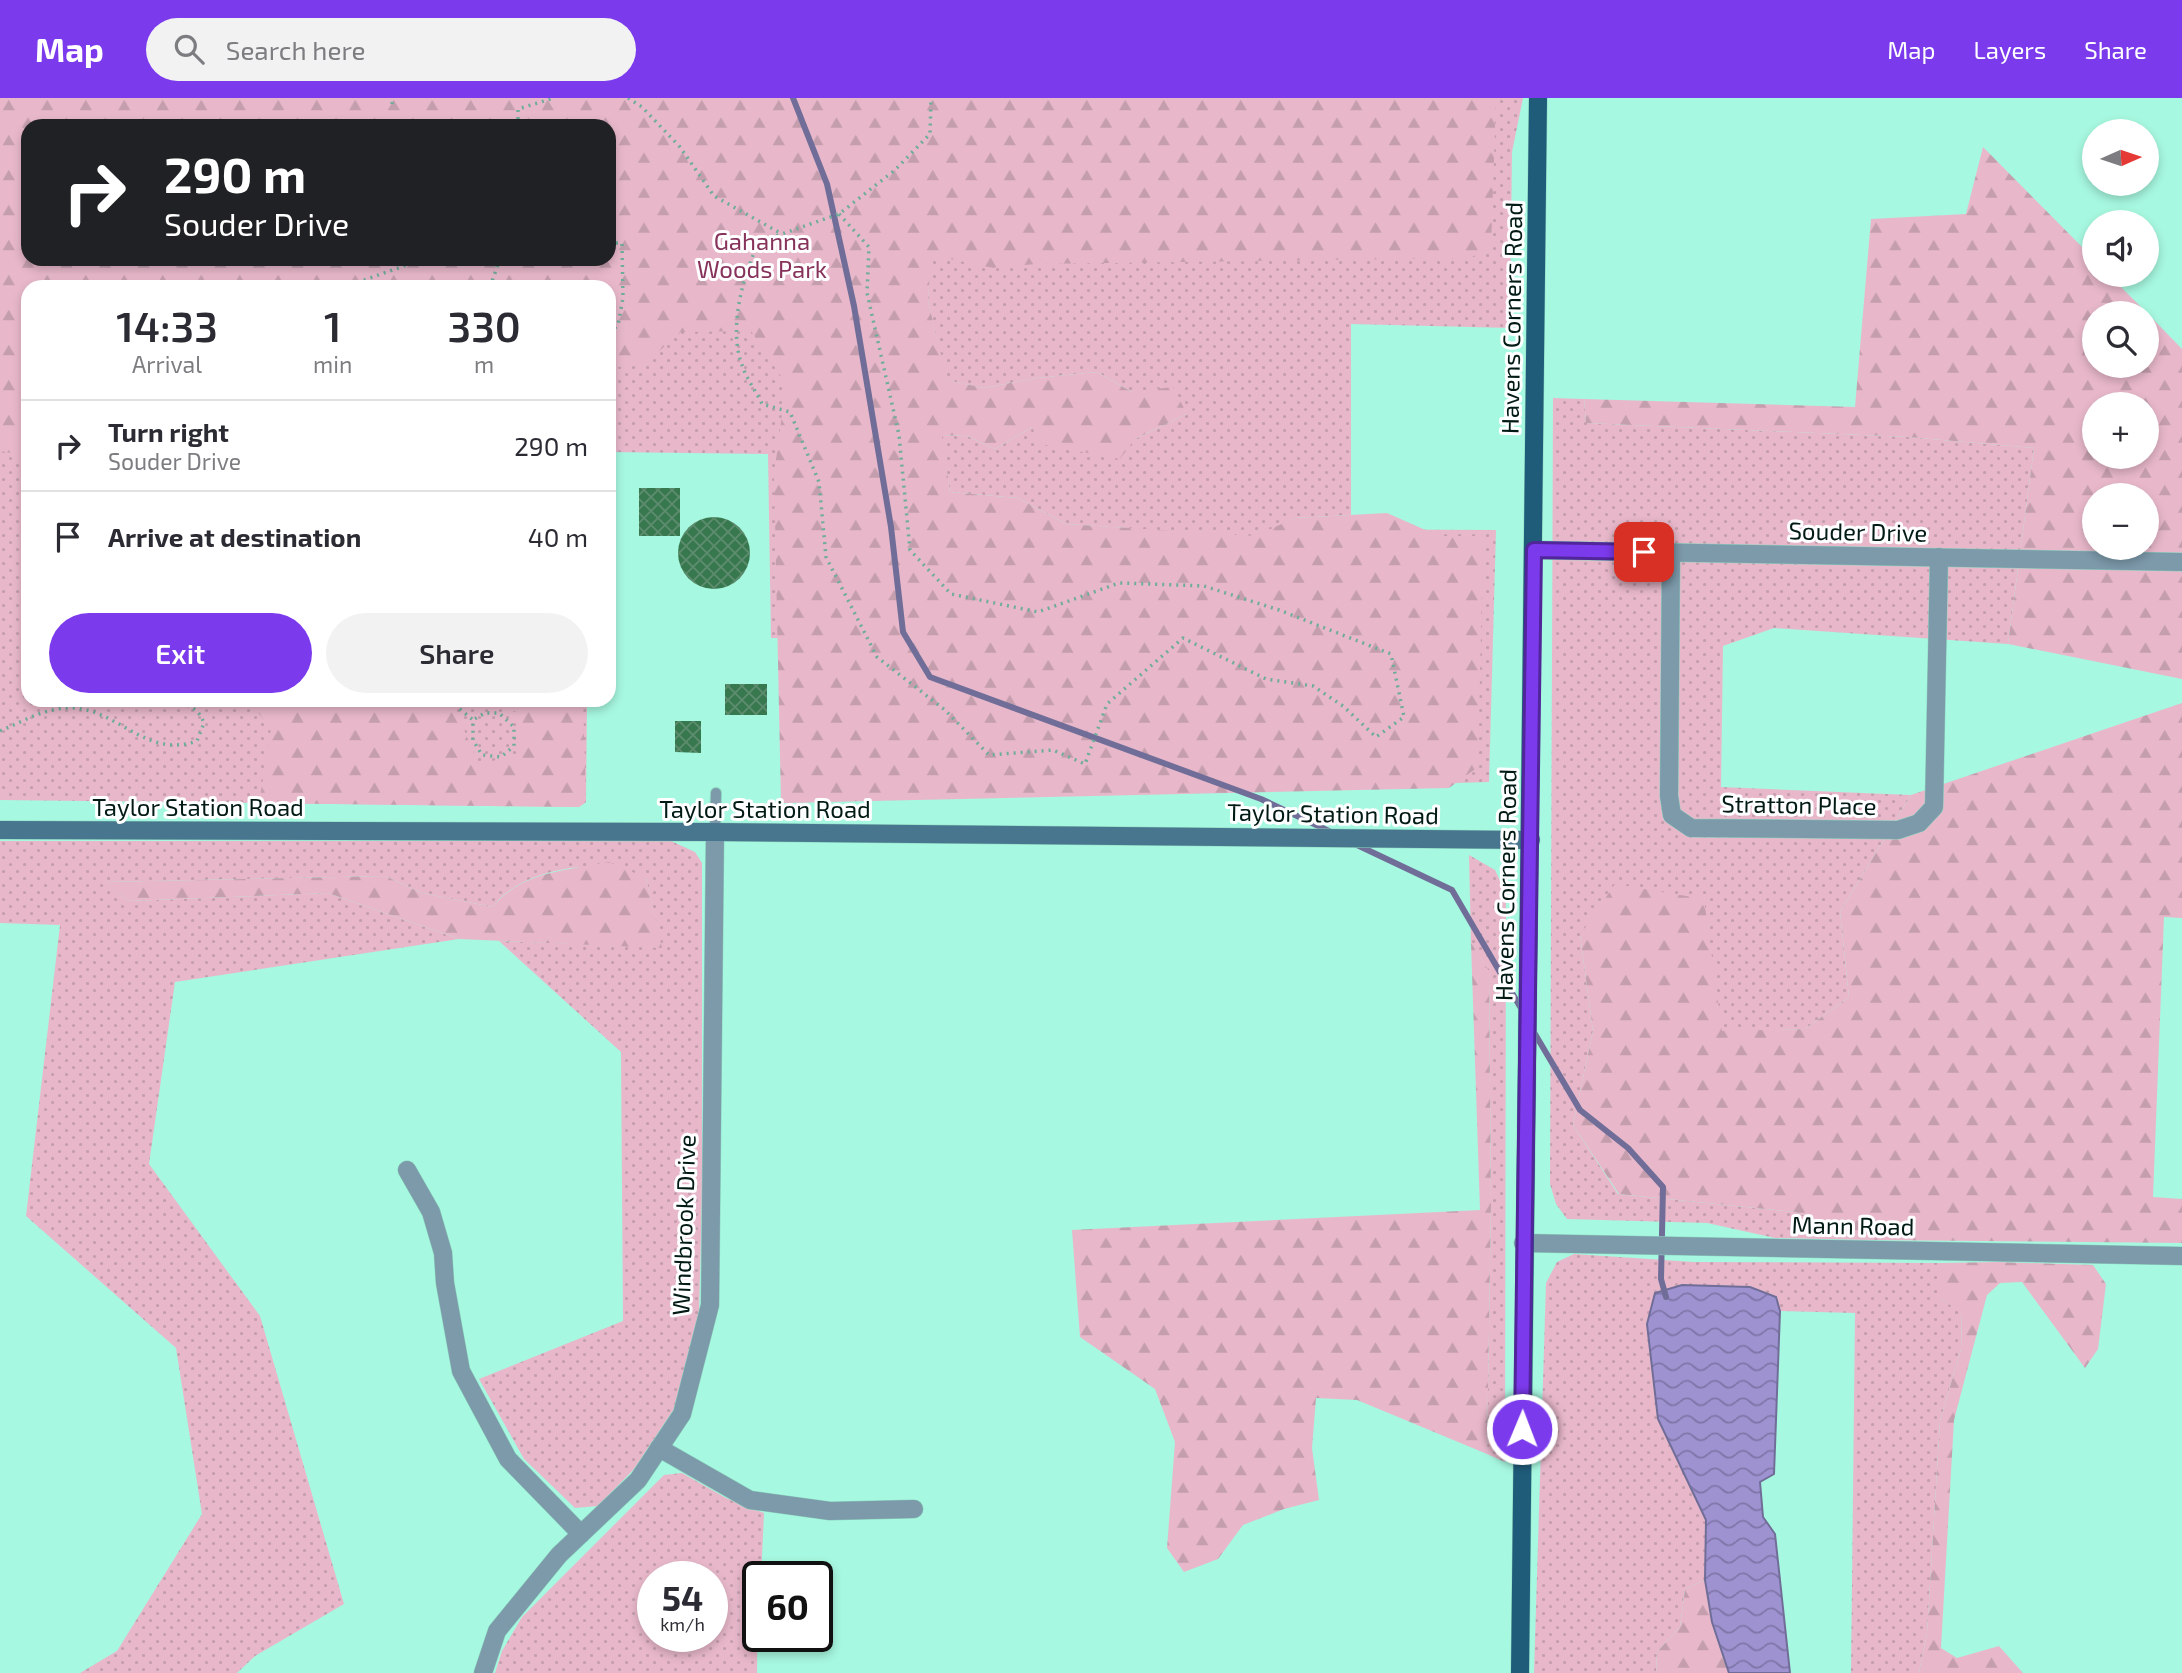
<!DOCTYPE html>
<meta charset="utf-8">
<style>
body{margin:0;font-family:"Exo 2",sans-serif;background:#f2f2f3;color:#2b2b33;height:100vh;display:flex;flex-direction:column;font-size:26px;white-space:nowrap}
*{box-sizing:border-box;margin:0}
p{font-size:23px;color:#7c7c81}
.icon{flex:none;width:38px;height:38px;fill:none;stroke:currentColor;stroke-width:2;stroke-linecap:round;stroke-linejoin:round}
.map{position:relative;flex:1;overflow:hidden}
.panel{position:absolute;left:21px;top:182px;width:595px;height:427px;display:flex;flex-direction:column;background:#fff;border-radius:21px;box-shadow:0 4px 10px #0003}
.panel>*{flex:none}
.guide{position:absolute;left:21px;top:21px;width:595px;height:147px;border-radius:21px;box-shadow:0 4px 10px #0003;background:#202124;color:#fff;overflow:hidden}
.needle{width:46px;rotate:87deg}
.buttons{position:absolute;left:2082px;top:21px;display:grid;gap:14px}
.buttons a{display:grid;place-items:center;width:77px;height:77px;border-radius:50%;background:#fff;box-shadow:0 4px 10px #0003;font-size:35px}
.speed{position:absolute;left:637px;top:1463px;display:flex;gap:14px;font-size:35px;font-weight:700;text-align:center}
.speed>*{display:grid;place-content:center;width:91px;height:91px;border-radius:50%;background:#fff;box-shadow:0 4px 10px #0003;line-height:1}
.speed small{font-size:18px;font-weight:400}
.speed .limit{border:4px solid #111;border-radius:10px;background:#fff;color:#111}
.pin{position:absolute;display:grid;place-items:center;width:60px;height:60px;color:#fff;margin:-30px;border-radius:14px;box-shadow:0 4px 10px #0006}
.me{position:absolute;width:77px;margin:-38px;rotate:1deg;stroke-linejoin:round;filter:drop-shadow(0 0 5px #0008)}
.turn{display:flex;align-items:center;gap:24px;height:147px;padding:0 28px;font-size:32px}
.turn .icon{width:91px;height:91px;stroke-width:2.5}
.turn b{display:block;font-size:49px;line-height:60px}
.eta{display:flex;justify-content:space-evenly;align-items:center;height:119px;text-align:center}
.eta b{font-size:42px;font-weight:600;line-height:49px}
.primary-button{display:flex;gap:14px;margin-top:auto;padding:14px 28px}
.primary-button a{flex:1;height:80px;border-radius:42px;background:#7c3aed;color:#fff;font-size:28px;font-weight:600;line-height:80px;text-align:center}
.primary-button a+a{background:#f2f2f3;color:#2b2b33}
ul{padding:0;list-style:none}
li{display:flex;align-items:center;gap:21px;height:91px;padding:0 28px;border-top:2px solid #e1e1e2}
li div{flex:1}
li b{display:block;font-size:26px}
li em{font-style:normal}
header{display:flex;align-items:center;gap:42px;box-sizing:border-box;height:98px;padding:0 35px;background:#7c3aed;color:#fff}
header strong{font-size:33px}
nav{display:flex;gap:38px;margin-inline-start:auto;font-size:24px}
.search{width:490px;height:63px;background:#f2f2f3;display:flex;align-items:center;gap:18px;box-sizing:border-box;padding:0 24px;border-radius:38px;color:#7c7c81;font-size:26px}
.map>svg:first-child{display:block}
</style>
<header>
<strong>Map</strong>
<div class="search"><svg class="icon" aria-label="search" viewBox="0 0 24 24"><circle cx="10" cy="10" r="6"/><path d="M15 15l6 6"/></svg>Search here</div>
<nav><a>Map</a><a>Layers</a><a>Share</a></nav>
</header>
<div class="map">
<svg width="2182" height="1575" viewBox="0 0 2182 1575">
<defs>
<pattern id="green-dots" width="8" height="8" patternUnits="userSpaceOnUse" patternTransform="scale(1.75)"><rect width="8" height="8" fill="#e8b8ca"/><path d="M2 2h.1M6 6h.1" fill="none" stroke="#c59ead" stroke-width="1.8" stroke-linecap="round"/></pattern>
<pattern id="forest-firs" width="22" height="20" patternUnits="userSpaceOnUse" patternTransform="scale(1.75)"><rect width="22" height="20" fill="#e8b8ca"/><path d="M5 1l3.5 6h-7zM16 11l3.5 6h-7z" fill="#c59ead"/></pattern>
<pattern id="water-waves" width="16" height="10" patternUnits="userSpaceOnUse" patternTransform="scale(1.75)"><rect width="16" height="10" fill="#9f92d1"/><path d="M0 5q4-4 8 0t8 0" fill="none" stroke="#7f76a8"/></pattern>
<pattern id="building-cross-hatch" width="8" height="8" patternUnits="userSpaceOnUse" patternTransform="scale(1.75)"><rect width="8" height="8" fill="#38784f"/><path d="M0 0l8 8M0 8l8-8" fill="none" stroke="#5d8c6e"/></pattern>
</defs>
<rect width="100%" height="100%" fill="#a7f8e0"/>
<g fill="url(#green-dots)" fill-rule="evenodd">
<path d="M0,0H1523L1512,54L1510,230L1351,226V417L1295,420L1273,431L1496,432L1489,684L781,705V540H771L768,356L609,354V189H28V602H587L586,704L579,709L0,702ZM28,28H609V161H28ZM929,178L928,203L946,282L984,290L1037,280L1097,274L1132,294L1187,316L1135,341L1032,329L995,351L965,337L941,338L950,394L1018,400L1066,426L1126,430H932L914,179Z"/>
<polygon points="1553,300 1584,301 1586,325 1908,339 2034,350 2008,546 1774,530 1723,548 1721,689 1911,697 1840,814 1849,899 1805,931 1721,934 1580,837 1593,933 1573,1027 1618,1096 1795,1114 1870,1142 1775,1140 1707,1125 1567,1121 1556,1106 1550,1086"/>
<path d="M0,743H671L695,754L702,765V1100L699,1216L674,1311L634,1371L598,1408L575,1410L524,1361L479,1281L623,1223L621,954L499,843L661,849L646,780C625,777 601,768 580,769C549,772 511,783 493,809L422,795L385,778L104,784L129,803L328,795L459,841L175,884L149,1066L260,1218L344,1506L255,1558L237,1575H80L117,1553L202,1416L176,1250L26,1118L60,827L0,825Z"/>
<polygon points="1469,757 1495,772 1506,795 1505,1364 1487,1356 1491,1105 1489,874 1471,845"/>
<path d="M1574,1156L1694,1164L1940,1165V1201L1962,1213L1961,1251L1940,1323L1927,1535L1919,1575H1851L1855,1215L1780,1213L1776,1199C1737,1184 1695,1184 1655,1195L1658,1321L1706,1422L1705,1482L1685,1491L1680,1529L1657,1554L1656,1575H1534L1546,1185L1557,1164Z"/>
<path d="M682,1375L726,1400L764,1415L761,1479H758L757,1575H495L502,1553L522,1519L664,1377ZM653,1479H712V1538H653Z"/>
</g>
<g fill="url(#forest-firs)" fill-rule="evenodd">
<path d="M0,0H1496L1491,149L1470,160L1036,166L993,170L931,157L928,203L947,282L984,290L1037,280L1097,274L1132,294L1173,289L1187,316L1135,341L1120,361L1040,346L1032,329L995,351L965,337L942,338L950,394L1018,400L1066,426L1255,438L1295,420L1387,415L1439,438H1483L1478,669L1449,690L781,705L774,377L786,286L751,233L681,234L648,263L609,271V189H28V358L0,353ZM609,28V161H28V28Z"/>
<path d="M1983,49L2095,162V177H2109L2147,215H2095V268H2147V215L2182,251V581L2008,546L2034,350L1908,339L1586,325L1584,301L1855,309L1871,121L1966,116ZM2095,306H2147V359H2095ZM2095,397H2147V450H2095Z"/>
<polygon points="248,602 443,602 459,620 479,667 520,655 518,614 480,606 477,602 583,602 586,704 579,709 259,705 271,631"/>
<polygon points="2182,605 2182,820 2164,819 2153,1099 2182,1101 2182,1145 1870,1142 1795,1114 1619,1096 1573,1027 1593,933 1580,837 1615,786 1704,801 1722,933 1805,931 1849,899 1840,814 1911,697"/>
<path d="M609,764L646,780L662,850L459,841L328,795L129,803L103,784L385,778L422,795L493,809C519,774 568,772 609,764Z"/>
<polygon points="1471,845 1489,873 1491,1105 1487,1356 1357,1302 1316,1300 1312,1350 1319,1402 1284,1411 1243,1427 1218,1461 1184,1474 1167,1450 1175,1344 1155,1291 1080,1239 1072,1132 1480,1112"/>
<polygon points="1998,1164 2093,1167 2106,1186 2098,1251 2085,1270 2022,1184 2000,1185 1987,1197 1954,1322 1941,1550 1957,1560 1999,1548 2023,1575 1919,1575 1927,1535 1940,1323 1961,1251 1962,1214 1940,1201 1940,1165"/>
<polygon points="1705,1482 1712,1524 1729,1575 1656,1575 1657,1554 1680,1529 1685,1491"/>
</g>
<polygon fill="url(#water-waves)" stroke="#706e98" stroke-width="2" points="1682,1187 1750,1189 1776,1199 1780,1213 1774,1376 1760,1384 1763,1419 1775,1436 1790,1575 1729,1575 1712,1524 1705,1482 1706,1422 1658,1321 1647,1226 1655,1195"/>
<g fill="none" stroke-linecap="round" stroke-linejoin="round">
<g stroke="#706e98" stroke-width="6">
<polyline points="793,0 827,86 854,208 891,429 903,534 930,579 1261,701 1331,734"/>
<polyline points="1357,747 1452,792 1522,912"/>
<polyline points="1532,931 1580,1012 1628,1050 1663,1089 1661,1181 1666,1199"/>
</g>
</g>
<g fill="url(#building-cross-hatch)">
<rect x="639" y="390" width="41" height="48"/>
<circle cx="714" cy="455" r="36"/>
<rect x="725" y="586" width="42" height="31"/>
<polygon points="675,623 701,623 701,655 675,654"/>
</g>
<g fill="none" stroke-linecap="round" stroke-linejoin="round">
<defs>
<polyline id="service" points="715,734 716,695"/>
<g id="minor">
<polyline points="1534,452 2182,464"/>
<polyline points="1671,454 1669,698 1672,717 1691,730 1898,732 1919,725 1934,709 1939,459"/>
<polyline points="407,1072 431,1114 443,1155 445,1185 461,1273 508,1361 581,1436"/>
<polyline points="1523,1145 2182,1158"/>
<polyline points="659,1350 750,1402 830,1413 914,1411"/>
<polyline points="483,1575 497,1533 559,1457 638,1382 682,1316 710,1207 715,734"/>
</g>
<polyline id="secondary" points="0,732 715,734 1531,742"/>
<polyline id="primary" points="1520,1575 1538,0"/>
</defs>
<use href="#service" stroke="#8dd4bf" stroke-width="12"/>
<use href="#minor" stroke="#8dd4bf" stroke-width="19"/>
<use href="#secondary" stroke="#8dd4bf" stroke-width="19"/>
<use href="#primary" stroke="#8dd4bf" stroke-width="19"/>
<g stroke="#6fac9a" stroke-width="3.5" stroke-dasharray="2 5" stroke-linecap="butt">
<polyline points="628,0 642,9 680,49 714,98 782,136"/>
<polyline points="392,6 393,0"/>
<polyline points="518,28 518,11 554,0"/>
<path d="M839,116L869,149L867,195L899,337L910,452L951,496L1038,514L1119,485L1204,488L1279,512L1391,556L1404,619L1376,639L1343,608L1313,588L1266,581L1183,540L1107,606L1085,666L1053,652L989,657L945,612L877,559L826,459L819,384L790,314L762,306C756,293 746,280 742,267C728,230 743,177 759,144L839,116L895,72L930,36L931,0"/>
<polyline points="609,145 622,145 623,200 618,227 609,235"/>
<polyline points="344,189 424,161"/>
<polyline points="490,189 500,161"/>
<polyline points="449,602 473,622 473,642 482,657 501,659 514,648 514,629 499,615 485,615 473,622"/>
<path d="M0,633C24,623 46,609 73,610C119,612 146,661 197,643L204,625C198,609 188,607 172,602"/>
</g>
<use href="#service" stroke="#7d9aab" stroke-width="10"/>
<use href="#minor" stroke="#7d9aab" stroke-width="18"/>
<use href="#secondary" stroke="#49768f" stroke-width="18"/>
<use href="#primary" stroke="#1e5c7a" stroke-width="18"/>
</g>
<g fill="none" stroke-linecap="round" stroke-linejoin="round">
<defs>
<polyline id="route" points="1522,1331 1534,452 1644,454"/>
</defs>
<use href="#route" stroke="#51269a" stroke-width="18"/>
<use href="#route" stroke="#7c3aed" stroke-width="12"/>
</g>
<g text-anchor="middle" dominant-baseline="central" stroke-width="6" stroke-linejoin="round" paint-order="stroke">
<g font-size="24" fill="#86325a" stroke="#fff">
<text x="762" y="142">Gahanna<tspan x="762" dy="28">Woods Park</tspan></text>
</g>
<g font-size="24" fill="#021a14" stroke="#fff">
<text transform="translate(1511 220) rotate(-89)">Havens Corners Road</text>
<text transform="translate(1858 433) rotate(1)">Souder Drive</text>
<text transform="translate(1799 706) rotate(1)">Stratton Place</text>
<text x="198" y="708">Taylor Station Road</text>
<text x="765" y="710">Taylor Station Road</text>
<text transform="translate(1333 715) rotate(1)">Taylor Station Road</text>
<text transform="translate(1505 787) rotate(-89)">Havens Corners Road</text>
<text transform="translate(683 1127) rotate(-88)">Windbrook Drive</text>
<text transform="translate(1853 1127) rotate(1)">Mann Road</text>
</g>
</g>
</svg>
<div class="buttons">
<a><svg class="needle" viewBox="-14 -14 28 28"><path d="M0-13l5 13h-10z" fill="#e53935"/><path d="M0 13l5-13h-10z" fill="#7c7c81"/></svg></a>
<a><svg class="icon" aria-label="sound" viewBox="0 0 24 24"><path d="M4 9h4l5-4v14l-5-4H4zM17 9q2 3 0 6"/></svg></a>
<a><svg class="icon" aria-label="search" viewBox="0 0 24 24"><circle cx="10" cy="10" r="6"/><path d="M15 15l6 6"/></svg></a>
<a>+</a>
<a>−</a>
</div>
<div class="speed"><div>54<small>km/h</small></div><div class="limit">60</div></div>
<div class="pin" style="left:1644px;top:454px;background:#d93025"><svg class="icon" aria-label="arrive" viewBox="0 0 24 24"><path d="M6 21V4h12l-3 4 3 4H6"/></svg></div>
<svg class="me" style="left:1522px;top:1331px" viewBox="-20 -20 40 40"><circle r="17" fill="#7c3aed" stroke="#fff" stroke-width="3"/><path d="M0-11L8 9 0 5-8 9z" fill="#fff"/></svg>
<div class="guide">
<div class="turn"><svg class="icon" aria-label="right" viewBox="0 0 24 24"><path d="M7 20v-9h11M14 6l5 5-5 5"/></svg><div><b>290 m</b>Souder Drive</div></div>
</div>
<section class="panel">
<div class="eta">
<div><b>14:33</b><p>Arrival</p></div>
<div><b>1</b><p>min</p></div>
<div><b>330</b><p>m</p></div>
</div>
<ul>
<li><svg class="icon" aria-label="right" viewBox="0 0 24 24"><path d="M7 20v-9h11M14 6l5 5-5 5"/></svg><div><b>Turn right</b><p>Souder Drive</p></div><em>290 m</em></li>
<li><svg class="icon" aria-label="arrive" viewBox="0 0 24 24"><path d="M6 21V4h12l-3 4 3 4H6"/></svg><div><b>Arrive at destination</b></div><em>40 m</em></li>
</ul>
<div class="primary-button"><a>Exit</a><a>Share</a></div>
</section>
</div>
